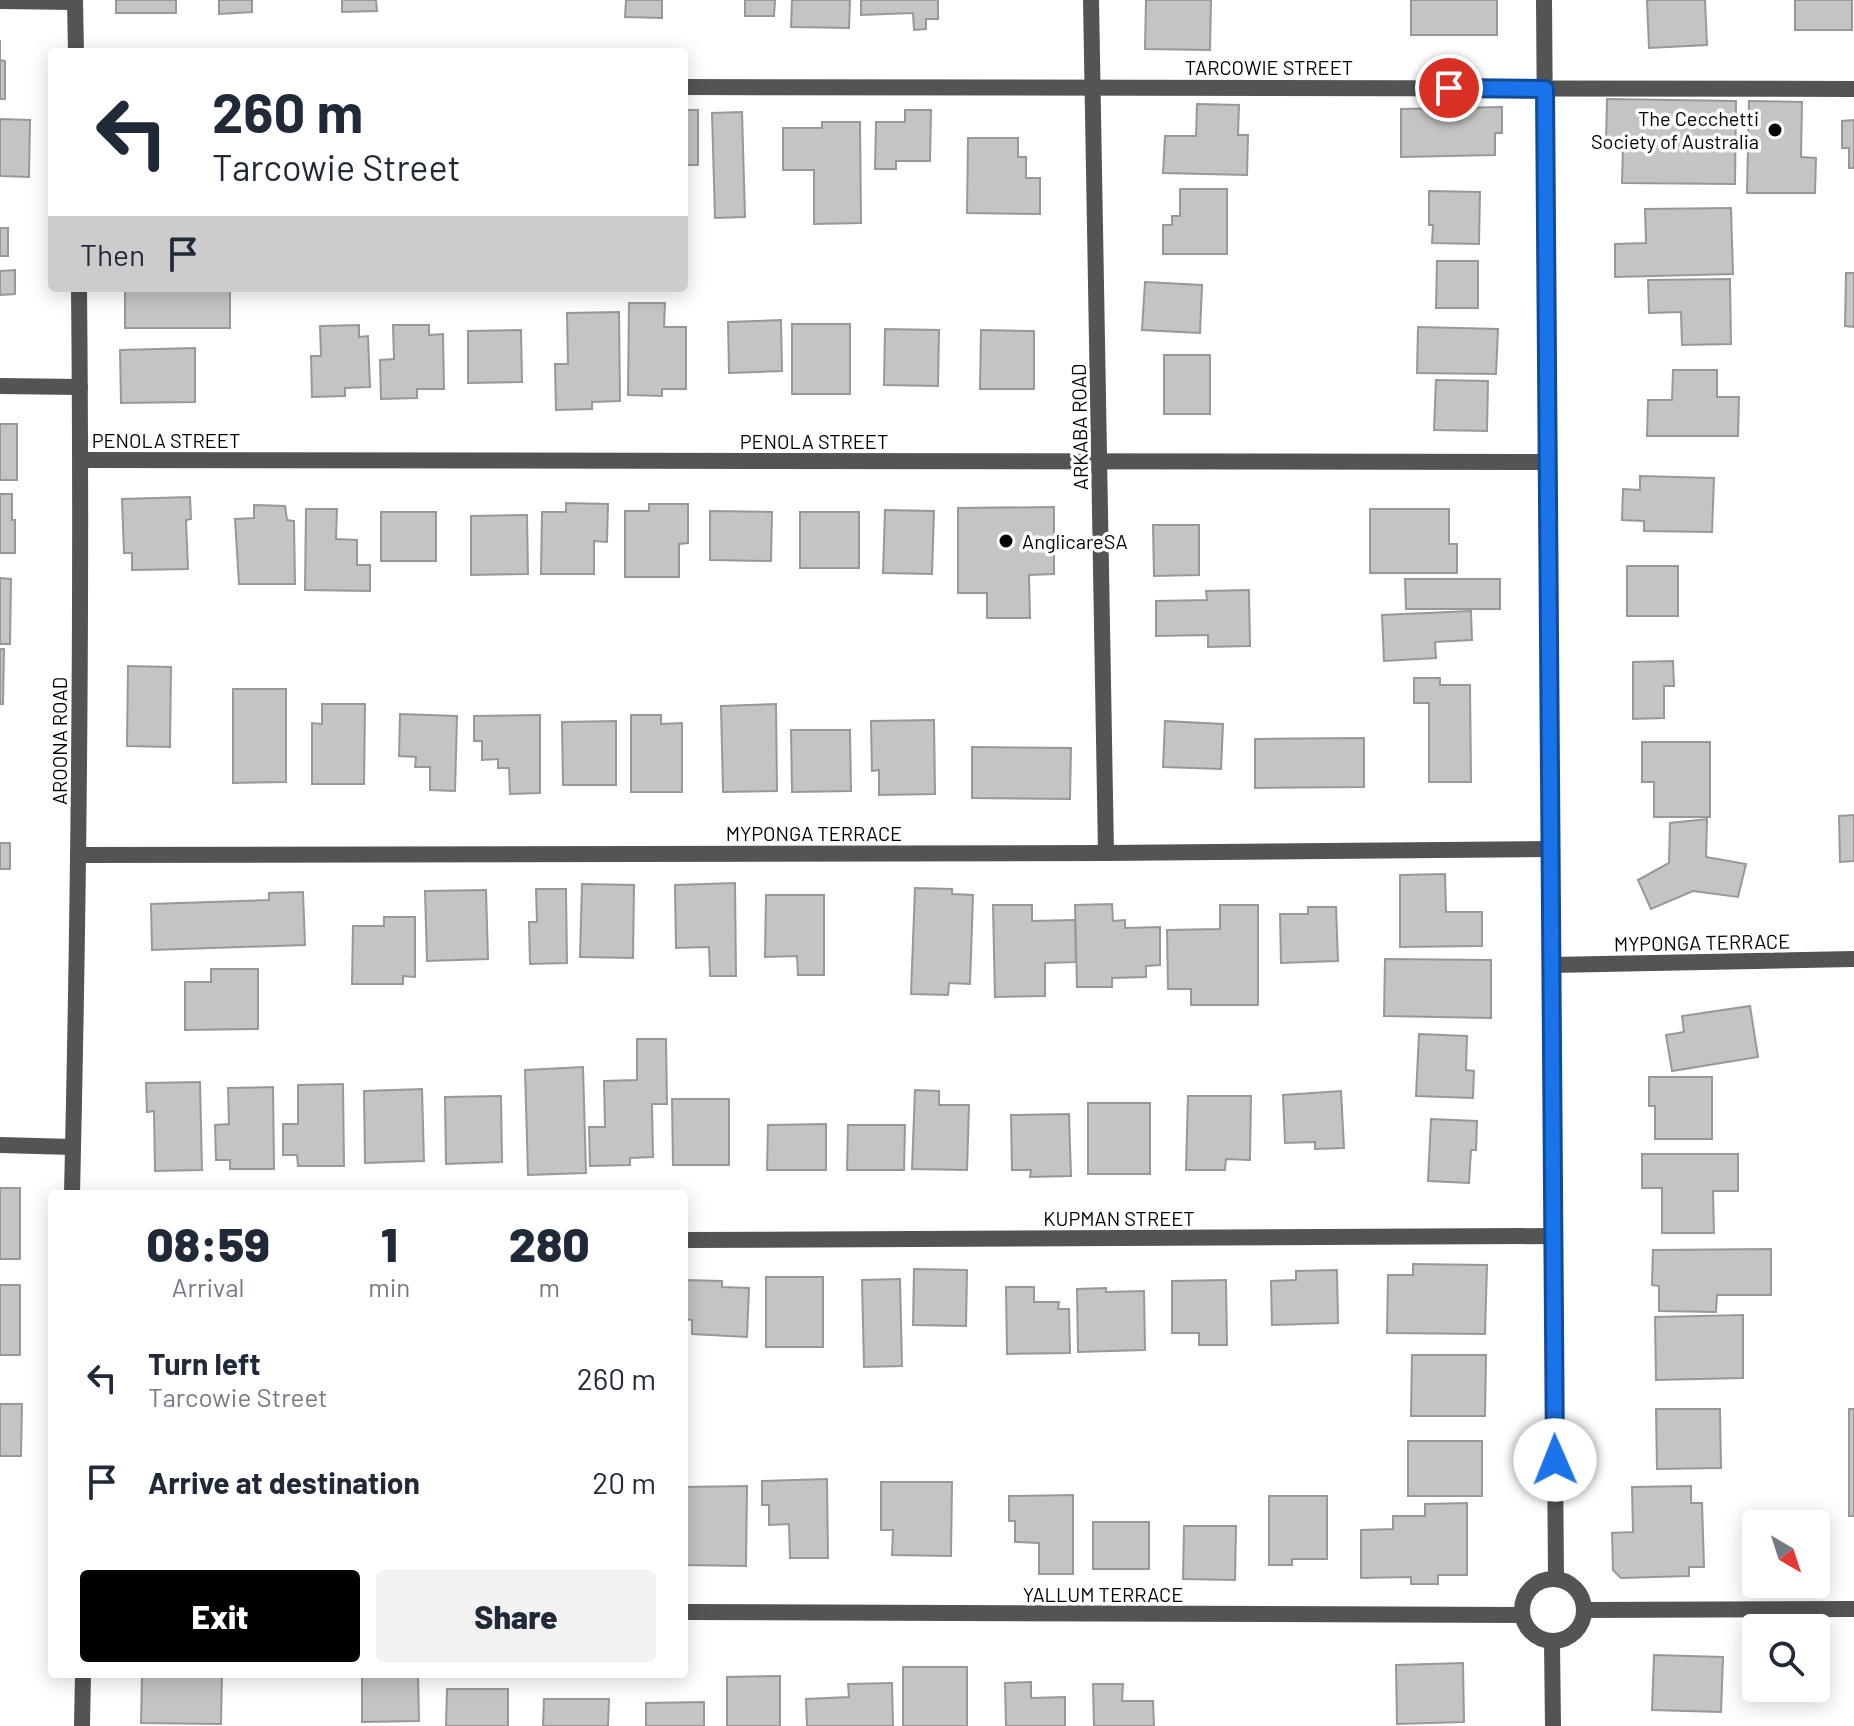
<!DOCTYPE html>
<style>
body{margin:0;font-family:Barlow,sans-serif;background:#f2f2f3;color:#1f2937;height:100vh;display:flex;flex-direction:column;font-size:30px;white-space:nowrap}
*{box-sizing:border-box;margin:0}
p{font-size:26px;color:#747a83}
.icon{flex:none;width:44px;height:44px;fill:none;stroke:currentColor;stroke-width:2;stroke-linecap:round;stroke-linejoin:round}
.map{position:relative;flex:1;overflow:hidden}
.side{position:absolute;left:48px;top:1190px;width:640px;height:488px;display:flex;flex-direction:column;background:#fff;border-radius:8px;box-shadow:0 4px 20px #0003}
.side>*{flex:none}
.top-card{position:absolute;left:48px;top:48px;width:640px;height:244px;border-radius:8px;box-shadow:0 4px 20px #0003;background:#fff;color:#1f2937;overflow:hidden}
.needle{width:52px;rotate:141deg}
.tools{position:absolute;left:1742px;top:1510px;display:grid;gap:16px}
.tools a{display:grid;place-items:center;width:88px;height:88px;border-radius:8px;background:#fff;box-shadow:0 4px 20px #0003;font-size:40px}
.pin{position:absolute;display:grid;place-items:center;width:68px;height:68px;color:#fff;margin:-34px;border:4px solid #fff;border-radius:50%;box-shadow:0 2px 8px #0007}
.me{position:absolute;width:88px;margin:-44px;rotate:359deg;stroke-linejoin:round;filter:drop-shadow(0 0 6px #0008)}
.turn{display:flex;align-items:center;gap:28px;height:168px;padding:0 32px;font-size:36px}
.turn .icon{width:104px;height:104px;stroke-width:2.5}
.turn b{display:block;font-size:56px;line-height:68px}
.then{display:flex;align-items:center;height:76px;padding:0 32px;background:#0003;gap:16px;font-size:30px}
.eta{display:flex;justify-content:space-evenly;align-items:center;height:136px;text-align:center}
.eta b{font-size:48px;font-weight:800;line-height:56px}
.cta{display:flex;gap:16px;margin-top:auto;padding:16px 32px}
.cta a{flex:1;height:92px;border-radius:8px;background:#000;color:#fff;font-size:32px;font-weight:800;line-height:92px;text-align:center}
.cta a+a{background:#f2f2f3;color:#1f2937}
ul{padding:0;list-style:none}
li{display:flex;align-items:center;gap:24px;height:104px;padding:0 32px}
li div{flex:1}
li b{display:block;font-size:30px}
li em{font-style:normal}
.map>svg:first-child{display:block}
</style>
<div class="map">
<svg width="1854" height="1726" viewBox="0 0 1854 1726">
<rect width="100%" height="100%" fill="#fff"/>
<g fill="#c4c4c4" stroke="#989898" stroke-width="2">
<rect x="116" y="0" width="60" height="13"/>
<polygon points="219,0 252,0 252,12 219,14"/>
<polygon points="342,0 376,0 377,11 342,12"/>
<polygon points="626,0 662,0 662,18 625,17"/>
<polygon points="745,0 775,0 774,16 745,16"/>
<polygon points="792,0 850,0 849,28 791,27"/>
<polygon points="861,0 938,0 938,19 926,19 926,29 914,30 913,13 861,15"/>
<polygon points="1146,0 1211,0 1210,50 1145,49"/>
<rect x="1411" y="0" width="86" height="35"/>
<polygon points="1647,0 1705,0 1707,45 1649,48"/>
<rect x="1795" y="0" width="57" height="30"/>
<polygon points="0,40 0,60 5,61 5,99 0,99"/>
<polygon points="1607,99 1736,101 1735,184 1622,183 1623,145 1606,145"/>
<polygon points="1749,101 1802,102 1801,157 1816,158 1815,193 1747,193"/>
<polygon points="1197,104 1239,105 1238,135 1248,135 1247,175 1163,173 1165,136 1196,136"/>
<polygon points="1502,107 1502,133 1495,133 1495,155 1401,157 1401,109"/>
<rect x="684" y="110" width="14" height="55"/>
<polygon points="905,110 931,110 930,161 896,161 896,169 875,169 876,122 905,122"/>
<polygon points="742,112 745,217 715,218 712,113"/>
<polygon points="0,119 30,120 29,177 0,176"/>
<polygon points="1854,120 1854,168 1849,168 1849,148 1842,148 1842,121"/>
<polygon points="822,122 860,122 861,223 814,224 814,170 783,170 783,128 822,128"/>
<polygon points="968,138 1018,138 1018,157 1026,157 1026,178 1040,178 1040,214 967,213"/>
<polygon points="1180,189 1227,189 1227,254 1163,254 1163,225 1172,225 1172,216 1180,216"/>
<polygon points="1429,191 1480,192 1479,244 1432,243 1433,225 1429,225"/>
<polygon points="1731,208 1733,274 1615,277 1615,244 1646,243 1645,209"/>
<rect x="0" y="228" width="8" height="28"/>
<polygon points="1437,261 1478,261 1478,308 1436,308"/>
<polygon points="15,270 15,294 0,295 0,271"/>
<polygon points="1846,273 1854,273 1854,327 1845,326"/>
<polygon points="1730,279 1731,344 1682,345 1681,312 1649,313 1648,280"/>
<polygon points="1145,282 1202,285 1200,333 1142,330"/>
<rect x="125" y="288" width="105" height="40"/>
<polygon points="629,303 665,303 664,327 686,327 686,389 662,389 662,396 628,395"/>
<polygon points="619,312 620,401 592,402 592,409 556,410 555,364 568,364 567,313"/>
<polygon points="781,320 782,371 729,373 728,322"/>
<rect x="792" y="324" width="58" height="70"/>
<polygon points="359,325 359,337 368,336 370,387 345,388 345,396 312,397 311,356 321,356 320,326"/>
<polygon points="393,325 429,325 429,335 443,334 444,389 417,389 417,398 381,399 380,360 394,359"/>
<polygon points="1418,327 1498,329 1496,374 1417,373"/>
<polygon points="885,329 939,330 938,386 884,385"/>
<polygon points="521,330 522,382 468,383 468,331"/>
<polygon points="981,330 1034,331 1034,389 980,389"/>
<polygon points="195,348 195,402 121,403 120,350"/>
<rect x="1164" y="355" width="46" height="59"/>
<polygon points="1673,370 1717,370 1717,397 1739,397 1738,436 1647,436 1648,400 1672,400"/>
<polygon points="1436,380 1488,381 1487,431 1434,430"/>
<rect x="0" y="424" width="17" height="56"/>
<polygon points="1640,476 1714,478 1712,532 1644,531 1644,521 1622,520 1623,489 1640,490"/>
<polygon points="0,494 12,494 12,520 15,520 15,553 0,553"/>
<polygon points="190,497 191,519 186,520 188,569 132,570 132,553 124,553 122,499"/>
<polygon points="566,503 608,504 607,542 594,541 594,574 541,574 542,512 566,512"/>
<polygon points="649,504 688,504 688,543 679,544 679,577 625,577 625,511 649,511"/>
<polygon points="254,505 285,506 287,520 294,521 295,584 239,584 235,519 254,518"/>
<polygon points="1054,507 1054,574 1029,575 1030,618 987,618 987,593 958,593 958,508"/>
<polygon points="306,509 337,509 336,539 357,540 357,565 370,565 370,591 305,590"/>
<polygon points="1370,509 1449,509 1449,544 1457,544 1457,573 1370,573"/>
<polygon points="885,510 934,511 932,574 883,573"/>
<polygon points="710,511 772,512 771,561 710,560"/>
<rect x="381" y="512" width="55" height="49"/>
<rect x="800" y="512" width="59" height="56"/>
<polygon points="527,515 528,574 471,575 471,516"/>
<polygon points="1153,525 1199,525 1199,575 1154,576"/>
<rect x="1627" y="566" width="51" height="50"/>
<polygon points="0,578 11,579 10,644 0,644"/>
<polygon points="1405,579 1500,579 1500,609 1406,609"/>
<polygon points="1249,590 1250,646 1208,647 1208,635 1156,636 1156,601 1207,600 1206,591"/>
<polygon points="1471,611 1472,640 1435,642 1436,658 1384,661 1382,615"/>
<polygon points="0,649 4,649 3,704 0,704"/>
<polygon points="1673,661 1674,686 1664,686 1664,718 1633,719 1633,662"/>
<polygon points="128,666 171,667 170,747 127,746"/>
<polygon points="1414,678 1440,678 1440,685 1470,685 1471,782 1429,782 1429,703 1414,703"/>
<polygon points="233,689 286,689 286,782 233,783"/>
<polygon points="322,704 365,704 364,784 312,784 312,723 322,724"/>
<polygon points="776,704 777,791 723,792 721,706"/>
<polygon points="400,714 457,716 455,791 430,790 430,767 415,767 416,757 399,756"/>
<polygon points="540,715 540,793 510,794 509,768 498,768 498,759 482,760 482,741 474,741 474,716"/>
<polygon points="631,715 661,715 661,724 682,723 682,792 631,792"/>
<polygon points="934,720 935,794 879,795 879,770 872,771 871,721"/>
<polygon points="616,721 616,785 563,785 562,722"/>
<polygon points="1165,721 1223,724 1221,769 1163,767"/>
<polygon points="791,730 850,730 851,791 792,792"/>
<polygon points="1364,738 1364,787 1255,788 1255,739"/>
<polygon points="1642,742 1710,742 1710,817 1654,817 1654,782 1642,782"/>
<polygon points="972,747 1071,748 1070,799 972,798"/>
<polygon points="1854,815 1854,861 1840,862 1839,816"/>
<polygon points="1707,819 1706,857 1746,864 1738,897 1693,891 1651,909 1638,880 1669,863 1670,823"/>
<rect x="0" y="843" width="10" height="26"/>
<polygon points="1445,874 1446,912 1482,912 1482,946 1400,947 1400,875"/>
<polygon points="735,883 736,976 710,976 709,947 676,948 675,885"/>
<polygon points="582,884 634,885 633,958 580,957"/>
<polygon points="915,888 952,889 952,894 973,895 970,984 949,983 948,995 911,994"/>
<polygon points="536,889 566,889 567,963 530,964 529,922 537,922"/>
<polygon points="486,890 488,959 427,961 425,891"/>
<polygon points="303,892 305,945 152,950 151,904 269,900 269,893"/>
<polygon points="766,895 824,895 824,975 798,975 797,956 765,957"/>
<polygon points="1112,904 1113,921 1125,920 1125,928 1160,927 1160,965 1146,966 1146,977 1112,978 1112,987 1077,987 1075,905"/>
<polygon points="993,905 1032,905 1032,921 1075,920 1076,962 1045,963 1045,996 995,997"/>
<polygon points="1220,905 1258,905 1258,1005 1191,1005 1191,989 1168,989 1167,930 1220,929"/>
<polygon points="1308,907 1336,907 1338,961 1281,963 1280,914 1308,914"/>
<polygon points="384,917 415,917 415,977 403,976 403,984 352,984 353,926 384,926"/>
<polygon points="1385,959 1491,960 1491,1018 1384,1016"/>
<polygon points="211,969 258,969 258,1029 185,1030 185,982 211,982"/>
<polygon points="1750,1006 1758,1057 1672,1071 1666,1035 1684,1032 1682,1016"/>
<polygon points="1419,1034 1467,1036 1466,1070 1474,1071 1473,1098 1416,1096"/>
<polygon points="637,1039 666,1039 667,1104 652,1104 653,1157 630,1158 630,1165 590,1166 589,1127 605,1127 604,1081 637,1080"/>
<polygon points="583,1067 586,1173 528,1175 525,1070"/>
<polygon points="1649,1077 1712,1077 1712,1139 1655,1139 1655,1106 1649,1106"/>
<polygon points="200,1082 202,1170 155,1171 154,1111 147,1112 146,1083"/>
<polygon points="343,1084 344,1166 298,1166 297,1155 283,1155 283,1124 298,1124 298,1085"/>
<polygon points="273,1087 274,1169 230,1169 230,1160 216,1160 215,1125 229,1124 228,1088"/>
<polygon points="422,1089 424,1161 365,1163 364,1091"/>
<polygon points="915,1090 939,1091 939,1105 969,1105 967,1170 912,1169"/>
<polygon points="1341,1091 1344,1148 1315,1149 1315,1142 1285,1143 1283,1095"/>
<polygon points="501,1096 502,1162 446,1164 445,1097"/>
<polygon points="1188,1096 1251,1096 1250,1160 1226,1159 1225,1170 1186,1170"/>
<polygon points="672,1099 729,1099 729,1165 673,1165"/>
<rect x="1088" y="1103" width="62" height="71"/>
<polygon points="1069,1114 1071,1176 1030,1177 1031,1170 1012,1170 1011,1115"/>
<polygon points="1431,1119 1477,1121 1476,1150 1471,1150 1469,1183 1428,1181"/>
<polygon points="826,1124 826,1170 767,1170 768,1125"/>
<polygon points="848,1125 905,1125 904,1170 847,1170"/>
<polygon points="1642,1154 1738,1154 1738,1191 1713,1191 1714,1233 1662,1233 1662,1188 1642,1188"/>
<rect x="0" y="1188" width="20" height="71"/>
<polygon points="1771,1249 1771,1295 1717,1295 1716,1312 1659,1311 1659,1286 1652,1285 1653,1250"/>
<polygon points="1413,1264 1487,1265 1485,1334 1387,1333 1388,1275 1413,1275"/>
<polygon points="914,1269 967,1270 966,1326 913,1325"/>
<polygon points="1337,1270 1338,1323 1272,1325 1271,1281 1296,1280 1296,1271"/>
<rect x="766" y="1277" width="57" height="70"/>
<polygon points="900,1279 902,1366 864,1367 862,1280"/>
<polygon points="684,1280 722,1281 722,1287 749,1288 747,1337 692,1334 692,1320 684,1319"/>
<polygon points="1226,1280 1227,1345 1199,1345 1199,1333 1172,1333 1172,1281"/>
<rect x="0" y="1285" width="20" height="70"/>
<polygon points="1006,1287 1034,1287 1034,1302 1059,1302 1058,1309 1069,1309 1070,1353 1007,1354"/>
<polygon points="1106,1288 1106,1292 1144,1291 1145,1350 1078,1352 1077,1289"/>
<polygon points="1743,1315 1743,1378 1656,1380 1655,1317"/>
<polygon points="1412,1355 1486,1355 1485,1416 1411,1416"/>
<polygon points="0,1404 22,1404 21,1456 0,1456"/>
<polygon points="1656,1409 1720,1409 1721,1468 1657,1469"/>
<rect x="1849" y="1409" width="5" height="107"/>
<rect x="1408" y="1441" width="74" height="55"/>
<polygon points="827,1479 828,1558 790,1558 789,1524 769,1525 769,1505 762,1505 762,1481"/>
<polygon points="881,1482 952,1482 951,1556 892,1555 893,1530 881,1530"/>
<polygon points="747,1486 746,1566 684,1565 684,1487"/>
<polygon points="1691,1486 1691,1503 1702,1503 1704,1567 1689,1567 1689,1576 1621,1578 1613,1570 1612,1533 1633,1532 1632,1487"/>
<polygon points="1073,1495 1073,1574 1039,1574 1039,1543 1015,1542 1015,1521 1009,1521 1009,1496"/>
<polygon points="1269,1496 1327,1496 1327,1559 1292,1559 1292,1565 1269,1565"/>
<polygon points="1467,1503 1467,1575 1438,1575 1438,1584 1411,1584 1411,1577 1361,1578 1361,1530 1393,1529 1393,1516 1425,1516 1425,1504"/>
<rect x="1093" y="1522" width="56" height="47"/>
<polygon points="1184,1526 1236,1526 1235,1580 1183,1579"/>
<polygon points="1654,1655 1723,1657 1721,1712 1652,1710"/>
<polygon points="1463,1663 1464,1722 1397,1724 1396,1665"/>
<rect x="903" y="1667" width="64" height="59"/>
<polygon points="142,1674 222,1674 221,1724 141,1723"/>
<polygon points="362,1674 418,1674 419,1721 362,1722"/>
<polygon points="780,1676 780,1726 727,1726 727,1677"/>
<polygon points="1031,1682 1031,1698 1065,1697 1065,1726 1006,1726 1005,1683"/>
<polygon points="892,1683 893,1726 807,1726 806,1699 849,1697 848,1684"/>
<polygon points="1093,1684 1123,1684 1122,1701 1153,1701 1154,1726 1094,1726"/>
<polygon points="447,1689 508,1689 508,1726 446,1726"/>
<polygon points="544,1699 609,1699 608,1726 543,1726"/>
<polygon points="704,1702 704,1726 646,1726 646,1703"/>
</g>
<g fill="none" stroke-linecap="round" stroke-linejoin="round">
<g stroke="#545454" stroke-width="16">
<polyline points="75,0 76,52"/>
<polyline points="1091,0 1106,853"/>
<polyline points="1544,0 1556,1579"/>
<polyline points="0,1 75,2"/>
<polyline points="684,87 1854,89"/>
<polyline points="0,386 80,387"/>
<polyline points="81,460 1548,462"/>
<polyline points="78,855 1106,853 1549,849"/>
<polyline points="1551,965 1854,959"/>
<polyline points="0,1145 73,1147"/>
<path d="M72,1194C79,892 82,590 79,288"/>
<polyline points="684,1240 1553,1236"/>
<circle cx="1553" cy="1610" r="31"/>
<polyline points="1585,1610 1854,1609"/>
<polyline points="684,1612 1522,1615"/>
<polyline points="1552,1642 1553,1726"/>
<polyline points="82,1726 83,1674"/>
</g>
</g>
<g fill="none" stroke-linecap="round" stroke-linejoin="round">
<defs>
<polyline id="route" points="1449,88 1545,89 1555,1460"/>
</defs>
<use href="#route" stroke="#114b97" stroke-width="20"/>
<use href="#route" stroke="#1a73e8" stroke-width="14"/>
</g>
<g fill="#000" stroke="#fff" stroke-width="3">
<circle cx="1775" cy="130" r="8"/>
<circle cx="1006" cy="541" r="8"/>
</g>
<g text-anchor="middle" dominant-baseline="central" stroke-width="7" stroke-linejoin="round" paint-order="stroke">
<g font-size="20" fill="#000" stroke="#fff">
<text x="1269" y="67">TARCOWIE STREET</text>
<text transform="translate(1079 427) rotate(-91)">ARKABA ROAD</text>
<text x="166" y="440">PENOLA STREET</text>
<text x="814" y="441">PENOLA STREET</text>
<text transform="translate(59 741) rotate(-90)">AROONA ROAD</text>
<text x="814" y="833">MYPONGA TERRACE</text>
<text transform="translate(1702 942) rotate(-1)">MYPONGA TERRACE</text>
<text x="1119" y="1218">KUPMAN STREET</text>
<text x="1103" y="1594">YALLUM TERRACE</text>
</g>
<g font-size="20" fill="#000" stroke="#fff" text-anchor="end">
<text x="1759" y="118">The Cecchetti<tspan x="1759" dy="23">Society of Australia</tspan></text>
<text x="1022" y="541" text-anchor="start">AnglicareSA</text>
</g>
</g>
</svg>
<div class="tools">
<a><svg class="needle" viewBox="-14 -14 28 28"><path d="M0-13l5 13h-10z" fill="#e53935"/><path d="M0 13l5-13h-10z" fill="#747a83"/></svg></a>
<a><svg class="icon" aria-label="search" viewBox="0 0 24 24"><circle cx="10" cy="10" r="6"/><path d="M15 15l6 6"/></svg></a>
</div>
<div class="pin" style="left:1449px;top:88px;background:#d93025"><svg class="icon" aria-label="arrive" viewBox="0 0 24 24"><path d="M6 21V4h12l-3 4 3 4H6"/></svg></div>
<svg class="me" style="left:1555px;top:1460px" viewBox="-20 -20 40 40"><circle r="19" fill="#fff"/><path d="M0-13L10 11 0 6-10 11z" fill="#1a73e8"/></svg>
<div class="top-card">
<div class="turn"><svg class="icon" aria-label="left" viewBox="0 0 24 24"><path d="M17 20v-9H6M10 6l-5 5 5 5"/></svg><div><b>260 m</b>Tarcowie Street</div></div>
<div class="then">Then<svg class="icon" aria-label="arrive" viewBox="0 0 24 24"><path d="M6 21V4h12l-3 4 3 4H6"/></svg></div>
</div>
<section class="side">
<div class="eta">
<div><b>08:59</b><p>Arrival</p></div>
<div><b>1</b><p>min</p></div>
<div><b>280</b><p>m</p></div>
</div>
<ul>
<li><svg class="icon" aria-label="left" viewBox="0 0 24 24"><path d="M17 20v-9H6M10 6l-5 5 5 5"/></svg><div><b>Turn left</b><p>Tarcowie Street</p></div><em>260 m</em></li>
<li><svg class="icon" aria-label="arrive" viewBox="0 0 24 24"><path d="M6 21V4h12l-3 4 3 4H6"/></svg><div><b>Arrive at destination</b></div><em>20 m</em></li>
</ul>
<div class="cta"><a>Exit</a><a>Share</a></div>
</section>
</div>
